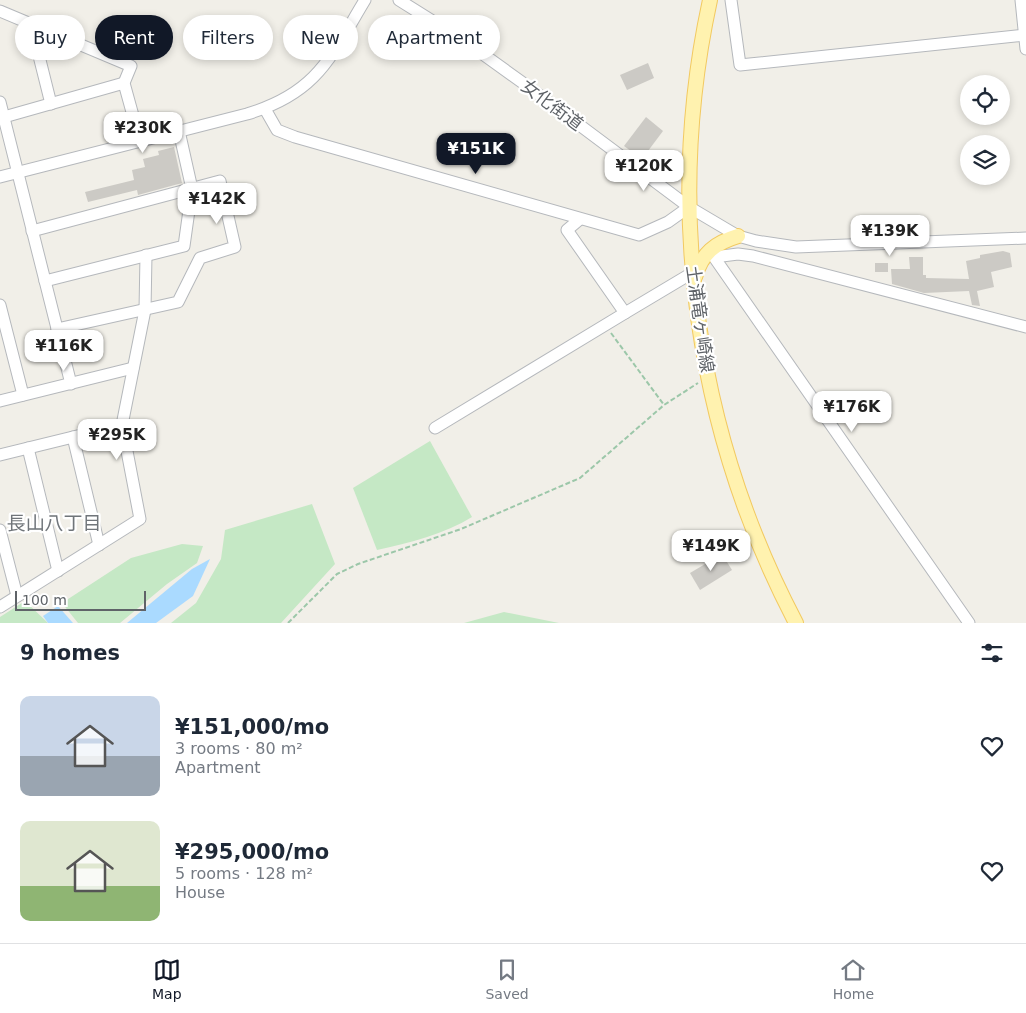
<!DOCTYPE html>
<html lang="en">
<head>
<meta charset="utf-8">
<style>
	body { margin:0; font-family:"DejaVu Sans","Noto Sans JP",sans-serif; background:#f6f6f7; color:#1f2937; height:100vh; display:flex; flex-direction:column; font-size:19px; white-space:nowrap }
	* { box-sizing:border-box; margin:0 }
	p { font-size:16px; color:#747a83 }
	.icon { flex:none; width:28px; height:28px; fill:none; stroke:currentColor; stroke-width:2; stroke-linecap:round; stroke-linejoin:round }
	.map { position:relative; height:623px; overflow:hidden }
	.panel { display:flex; flex-direction:column; background:#fff; flex:1 }
	.panel>* { flex:none }
	.guide { position:absolute; left:15px; top:15px; width:500px; height:45px; display:flex; gap:10px }
	.fabs { position:absolute; left:960px; top:75px; display:grid; gap:10px }
	.fabs a { display:grid; place-items:center; width:50px; height:50px; border-radius:50%; background:#fff; box-shadow:0 2px 8px #0003; font-size:25px }
	.scale { position:absolute; left:15px; bottom:12px; width:131px; box-sizing:border-box; padding-left:5px; border:2px solid #5f6368; border-top:0; font-size:14px; line-height:18px; white-space:nowrap; color:#5f6368; -webkit-text-stroke:4px #fff; paint-order:stroke }
	.price { position:absolute; translate:-50% -42px; padding:0 11px; border-radius:10px; background:#fff; color:#222; font-size:16px; line-height:32px; filter:drop-shadow(0 1px 2px #0008) }
	.price::after { content:''; position:absolute; left:50%; top:30px; width:15px; height:11px; margin-left:-8px; background:inherit; clip-path:polygon(0 0,100% 0,50% 100%) }
	.price.selected { background:#111827; color:#fff }
	ul { padding:0; list-style:none }
	li { display:flex; align-items:center; gap:15px; height:125px; padding:0 20px }
	li span { display:grid; place-items:center; flex:none; width:140px; height:100px; border-radius:10px; color:#555 }
	li>.icon { margin-inline-start:auto }
	span .icon { width:60px; height:60px; fill:#fffc; stroke-width:1 }
	li b { font-size:21px }
	h2 { display:flex; justify-content:space-between; align-items:center; height:60px; padding:0 20px; font-size:21px }
	.tag { padding:0 18px; border-radius:22px; background:#fff; box-shadow:0 2px 8px #0003; font-size:18px; line-height:45px }
	.tag.selected { background:#111827; color:#fff }
	.tabs { display:flex; justify-content:space-around; align-items:center; height:70px; border-top:1px solid #e0e1e3; background:#fff; font-size:14px; color:#747a83 }
	.tabs a { display:grid; justify-items:center; gap:2px }
	.tabs .selected { color:#111827 }
	.map>svg:first-child { display:block }
</style>
</head>
<body>
<div class="map">
<svg width="1026" height="623" viewBox="0 0 1026 623">
	<rect width="100%" height="100%" fill="#f1efe8"/>
	<g fill="#c5e8c5">
		<path d="M430,441L472,517C445,534 409,543 377,550L353,488Z"/>
		<polygon points="312,504 335,564 281,623 171,623 196,603 221,559 225,530"/>
		<polygon points="182,544 203,546 197,563 167,584 120,623 78,623 62,603 131,558"/>
		<polygon points="25,601 48,623 0,623 0,617"/>
		<polygon points="504,612 559,623 464,623"/>
	</g>
	<g fill="#aadaff">
		<polygon points="210,559 193,596 156,623 127,623 192,569"/>
		<polygon points="58,606 73,623 48,623 43,616"/>
	</g>
	<g fill="#cccac5">
		<polygon points="648,63 654,78 627,90 620,75"/>
		<polygon points="646,117 663,131 642,159 624,146"/>
		<polygon points="174,147 182,183 138,195 137,190 88,202 85,192 134,180 132,170 145,167 143,159 159,155 158,151"/>
		<polygon points="1003,251 1010,253 1012,267 991,272 994,287 977,291 980,306 972,305 969,291 924,293 892,284 891,269 910,269 909,257 923,257 923,275 926,275 926,278 969,279 966,261 980,258 980,255"/>
		<rect x="875" y="263" width="13" height="9"/>
		<polygon points="722,554 732,570 700,590 690,573"/>
	</g>
	<g fill="none" stroke-linecap="round" stroke-linejoin="round">
		<defs>
			<g id="minor">
				<polyline points="399,0 466,42 530,88 689,207 738,236 756,241 796,247 1026,238"/>
				<polyline points="731,0 740,65 1025,35"/>
				<polyline points="1021,0 1026,49"/>
				<polyline points="0,11 131,66 124,83 140,141"/>
				<polyline points="31,24 51,104"/>
				<polyline points="0,102 71,384"/>
				<polyline points="265,109 277,130 295,137 639,235 668,222 689,207"/>
				<polyline points="4,117 124,83"/>
				<path d="M0,177L247,114C317,93 330,58 365,0"/>
				<polyline points="580,219 567,230 625,313 692,273"/>
				<polyline points="32,231 220,181 235,247 200,258 178,302 57,329"/>
				<polyline points="45,281 184,246 192,189 179,131"/>
				<polyline points="0,305 23,395"/>
				<polyline points="0,401 133,368"/>
				<polyline points="435,428 625,313"/>
				<polyline points="73,437 99,545"/>
				<polyline points="28,448 58,571"/>
				<polyline points="0,455 122,425"/>
				<polyline points="0,530 17,596"/>
				<polyline points="0,607 140,519 122,425 145,310 146,255"/>
				<polyline points="969,623 714,257 738,254 753,256 1026,327"/>
			</g>
			<g id="major">
				<path d="M710,0C664,211 696,433 796,623"/>
				<path d="M695,277C702,253 715,243 738,236"/>
			</g>
		</defs>
		<use href="#minor" stroke="#b5b8bc" stroke-width="13"/>
		<use href="#major" stroke="#f2c960" stroke-width="16"/>
		<g stroke="#9cc7a9" stroke-width="2" stroke-dasharray="5 2.5" stroke-linecap="butt">
			<polyline points="611,333 664,405"/>
			<polyline points="288,623 337,574 358,564 461,529 580,478 664,405 698,383"/>
		</g>
		<use href="#minor" stroke="#fff" stroke-width="11"/>
		<use href="#major" stroke="#fff2af" stroke-width="14"/>
	</g>
	<g text-anchor="middle" stroke-width="4.5" stroke-linejoin="round" paint-order="stroke">
		<g font-size="18" fill="#5f6368" stroke="#fff">
			<text transform="translate(552 105) rotate(37)" y="6">女化街道</text>
			<text transform="translate(700 319) rotate(82)" y="6">土浦竜ヶ崎線</text>
		</g>
		<g font-size="19" fill="#70757a" stroke="#fff">
			<text x="54" y="530">長山八丁目</text>
		</g>
	</g>
</svg>
<div class="fabs">
<a><svg class="icon" aria-label="locate" viewBox="0 0 24 24"><circle cx="12" cy="12" r="6"/><path d="M12 2v4M12 18v4M2 12h4M18 12h4"/></svg></a>
<a><svg class="icon" aria-label="layers" viewBox="0 0 24 24"><path d="M12 4l9 5-9 5-9-5zM3 14l9 5 9-5"/></svg></a>
</div>
<div class="scale">100 m</div>
<b class="price" style="left:143px;top:154px">¥230K</b>
<b class="price selected" style="left:476px;top:175px">¥151K</b>
<b class="price" style="left:644px;top:192px">¥120K</b>
<b class="price" style="left:217px;top:225px">¥142K</b>
<b class="price" style="left:890px;top:257px">¥139K</b>
<b class="price" style="left:64px;top:372px">¥116K</b>
<b class="price" style="left:852px;top:433px">¥176K</b>
<b class="price" style="left:117px;top:461px">¥295K</b>
<b class="price" style="left:711px;top:572px">¥149K</b>
<div class="guide">
<a class="tag">Buy</a>
<a class="tag selected">Rent</a>
<a class="tag">Filters</a>
<a class="tag">New</a>
<a class="tag">Apartment</a>
</div>
</div>
<section class="panel">
<h2>9 homes<svg class="icon" aria-label="filters" viewBox="0 0 24 24"><path d="M4 7h16M4 17h16"/><circle cx="9" cy="7" r="2"/><circle cx="15" cy="17" r="2"/></svg></h2>
<ul>
<li><span style="background:linear-gradient(#c9d6e8 60%,#9aa5b1 0)"><svg class="icon" aria-label="home" viewBox="0 0 24 24"><path d="M3 11l9-7 9 7M6 9v11h12V9"/></svg></span><div><b>¥151,000/mo</b><p>3 rooms · 80 m²</p><p>Apartment</p></div><svg class="icon" aria-label="heart" viewBox="0 0 24 24"><path d="M12 20l-8-8c-3-5 5-10 8-4 3-6 11-1 8 4z"/></svg></li>
<li><span style="background:linear-gradient(#dfe7d0 65%,#8fb573 0)"><svg class="icon" aria-label="home" viewBox="0 0 24 24"><path d="M3 11l9-7 9 7M6 9v11h12V9"/></svg></span><div><b>¥295,000/mo</b><p>5 rooms · 128 m²</p><p>House</p></div><svg class="icon" aria-label="heart" viewBox="0 0 24 24"><path d="M12 20l-8-8c-3-5 5-10 8-4 3-6 11-1 8 4z"/></svg></li>
</ul>
</section>
<nav class="tabs">
<a class="selected"><svg class="icon" aria-label="map" viewBox="0 0 24 24"><path d="M3 6l6-2 6 2 6-2v14l-6 2-6-2-6 2zM9 4v14M15 6v14"/></svg>Map</a>
<a><svg class="icon" aria-label="saved" viewBox="0 0 24 24"><path d="M7 4h10v16l-5-4-5 4z"/></svg>Saved</a>
<a><svg class="icon" aria-label="home" viewBox="0 0 24 24"><path d="M3 11l9-7 9 7M6 9v11h12V9"/></svg>Home</a>
</nav>
</body>
</html>
